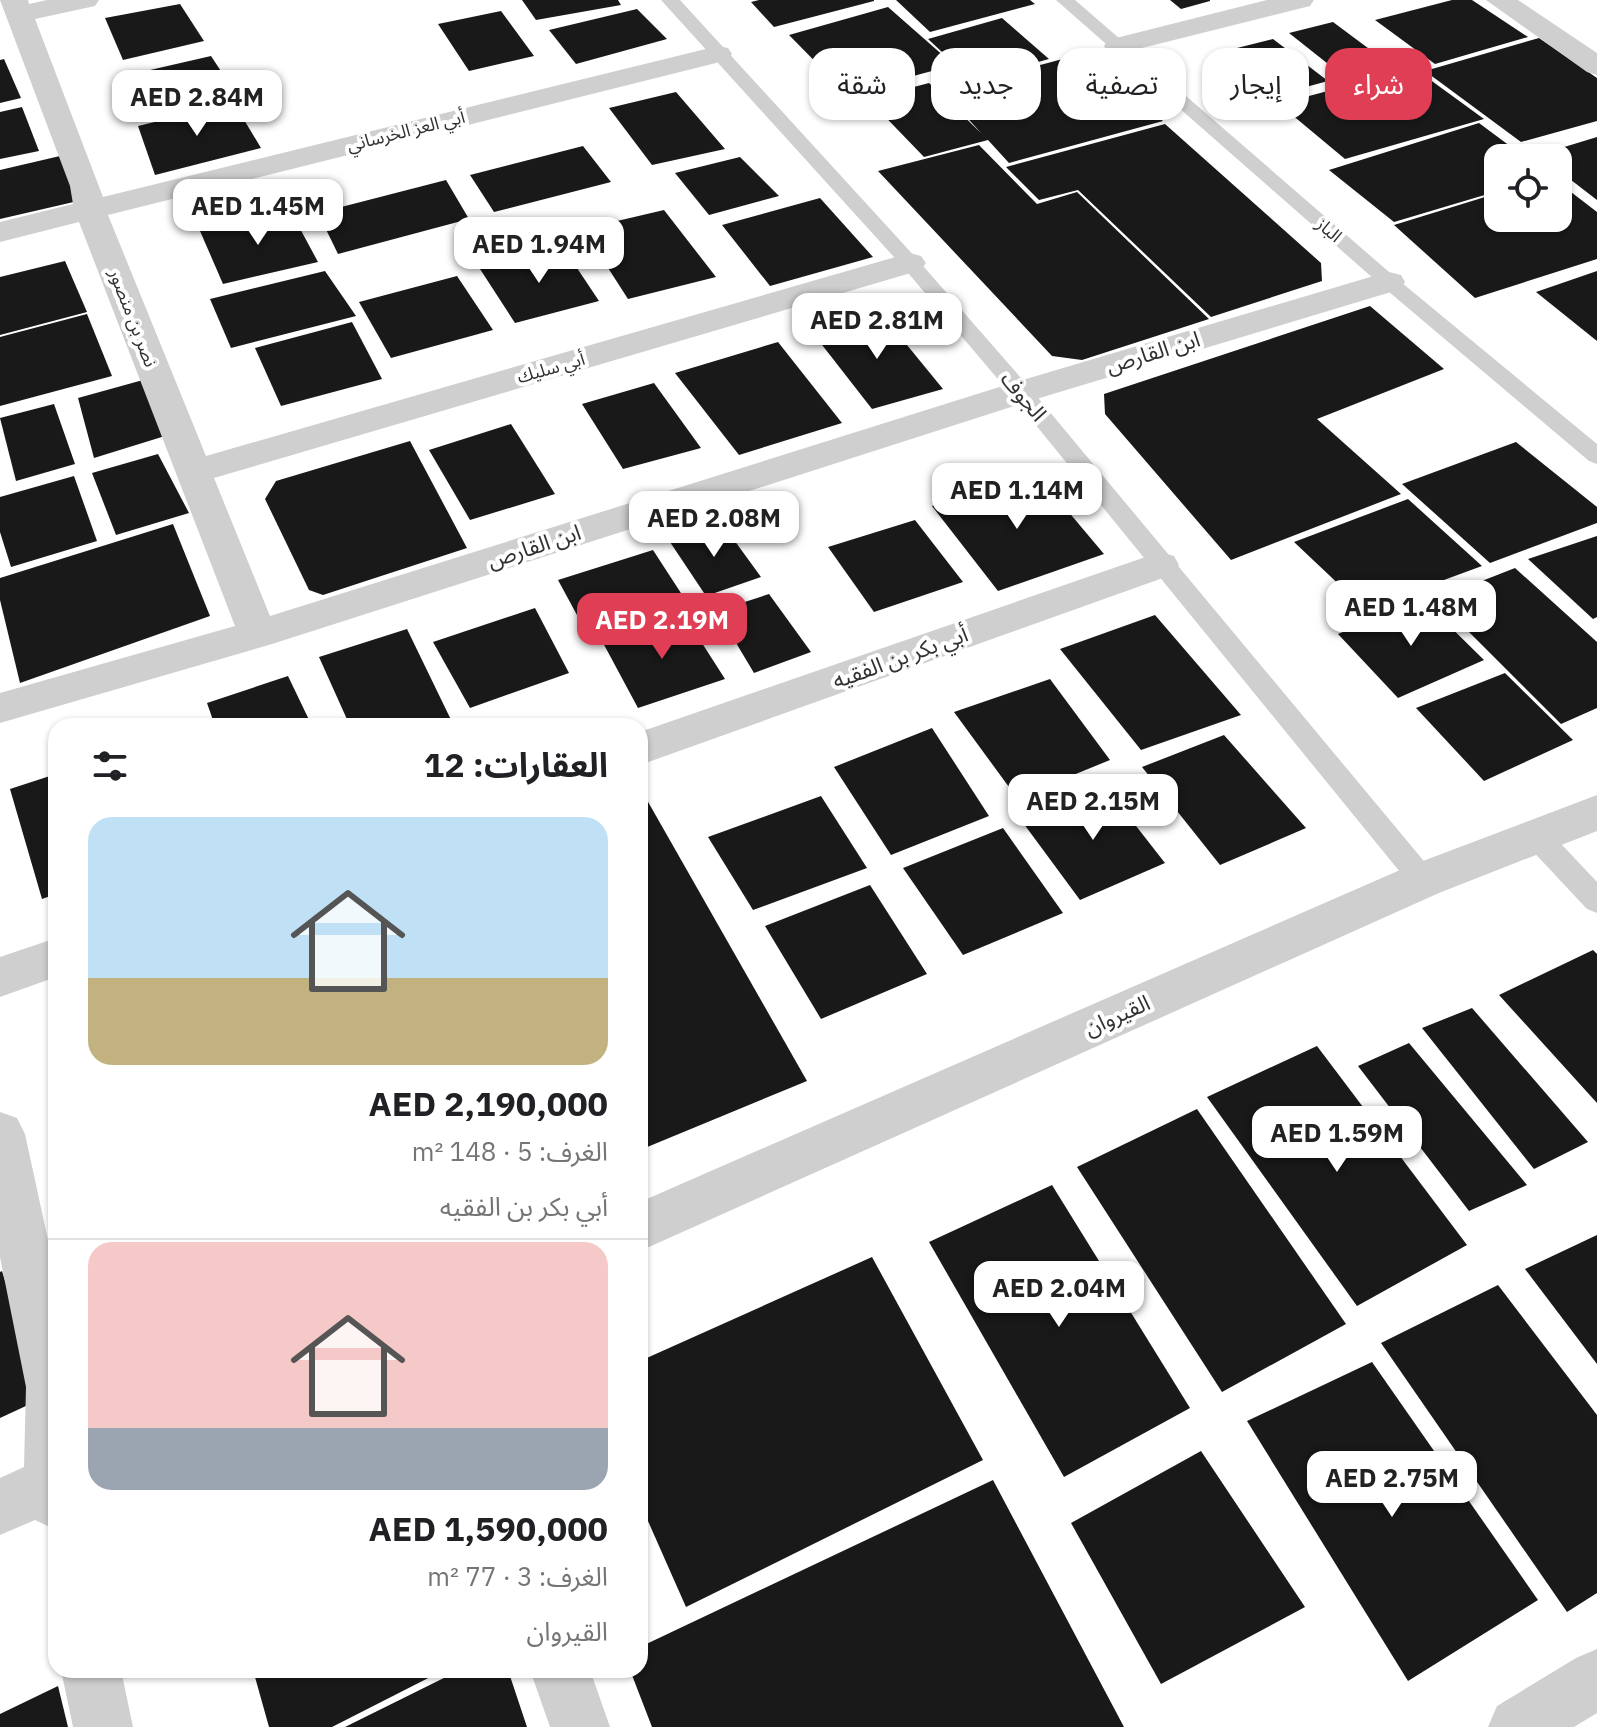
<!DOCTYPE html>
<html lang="ar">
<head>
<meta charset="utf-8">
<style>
	body { margin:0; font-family:"IBM Plex Sans","Noto Sans Arabic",sans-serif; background:#f6f6f6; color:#202124; direction:rtl; height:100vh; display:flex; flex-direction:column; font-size:30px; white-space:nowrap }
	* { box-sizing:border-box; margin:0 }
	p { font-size:26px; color:#757577 }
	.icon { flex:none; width:44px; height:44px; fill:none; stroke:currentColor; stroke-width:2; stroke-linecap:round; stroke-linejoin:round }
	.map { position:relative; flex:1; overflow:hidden; direction:ltr }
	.side { position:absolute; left:48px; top:718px; width:600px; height:960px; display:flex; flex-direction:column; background:#fff; border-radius:24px; box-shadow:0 2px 6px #0004; direction:rtl }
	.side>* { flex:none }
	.guide { position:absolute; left:672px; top:48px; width:760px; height:72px; direction:rtl; display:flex; gap:16px }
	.buttons { position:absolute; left:1484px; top:144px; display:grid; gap:16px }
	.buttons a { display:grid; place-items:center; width:88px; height:88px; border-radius:16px; background:#fff; box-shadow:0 2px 6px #0004; font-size:40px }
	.price { position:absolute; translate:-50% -68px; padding:0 18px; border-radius:16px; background:#fff; color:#222; font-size:26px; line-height:52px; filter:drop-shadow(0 2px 4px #0008) }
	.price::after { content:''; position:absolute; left:50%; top:48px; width:24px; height:18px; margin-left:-12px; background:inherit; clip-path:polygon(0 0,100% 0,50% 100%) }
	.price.active { background:#df3e55; color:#fff }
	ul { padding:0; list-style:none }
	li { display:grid; align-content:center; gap:16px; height:424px; padding:0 40px }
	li+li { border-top:2px solid #e0e0e0 }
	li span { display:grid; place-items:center; height:248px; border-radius:24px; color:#555 }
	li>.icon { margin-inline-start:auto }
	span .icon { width:144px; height:144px; fill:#fffc; stroke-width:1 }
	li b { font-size:34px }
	h2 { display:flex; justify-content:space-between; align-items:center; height:96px; padding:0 40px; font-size:34px }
	.chip { padding:0 28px; border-radius:24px; background:#fff; box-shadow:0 2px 6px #0004; font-size:28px; line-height:72px }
	.chip.active { background:#df3e55; color:#fff }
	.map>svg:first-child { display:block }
</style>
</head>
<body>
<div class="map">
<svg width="1597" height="1727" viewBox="0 0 1597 1727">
	<rect width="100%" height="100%" fill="#fff"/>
	<g fill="#191919">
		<polygon points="522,0 618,0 621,5 536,20"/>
		<polygon points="759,0 874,0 874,1 774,27 751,2"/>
		<polygon points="896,0 1030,0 1035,4 930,32"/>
		<polygon points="1170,0 1210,0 1210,1 1181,9"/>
		<polygon points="1452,0 1472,0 1528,37 1435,64 1375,20"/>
		<polygon points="180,4 204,41 123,60 105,18"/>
		<polygon points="888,7 954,65 847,94 789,35"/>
		<polygon points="637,9 667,39 576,64 549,30"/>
		<polygon points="501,11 534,56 469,71 438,24"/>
		<polygon points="1002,18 1049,59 972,80 928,39"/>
		<polygon points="1333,22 1388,63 1342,75 1289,33"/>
		<polygon points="1539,38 1597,78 1597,121 1521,142 1425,71"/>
		<polygon points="1273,39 1328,81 1280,94 1229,50"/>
		<polygon points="1085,53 1163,121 1009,163 988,140 924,157 868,99 929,83 981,133 943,91"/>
		<polygon points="211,56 234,91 141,114 124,76"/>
		<polygon points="4,59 21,98 0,103 0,60"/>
		<polygon points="1414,68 1484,119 1345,159 1279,104"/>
		<polygon points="676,92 725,149 652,165 609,108"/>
		<polygon points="234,103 261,148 155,175 138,126"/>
		<polygon points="22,107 39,151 0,159 0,112"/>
		<polygon points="1479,123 1526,158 1498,158 1498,191 1394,222 1329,170"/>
		<polygon points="1165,124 1321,263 1322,281 1211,317 1078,190 1039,200 1006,167"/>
		<polygon points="1597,137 1597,200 1558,170 1558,158 1538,155"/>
		<polygon points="979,145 1037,204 1077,192 1209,319 1082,360 1052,356 878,171"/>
		<polygon points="583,146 611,182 494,212 470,175"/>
		<polygon points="60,156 78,201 0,219 0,170"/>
		<polygon points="740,157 779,196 709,215 675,173"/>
		<polygon points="446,180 469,219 338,254 318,213"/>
		<polygon points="1558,182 1597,212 1597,259 1475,298 1394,225 1498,193 1498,218 1558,218"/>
		<polygon points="820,198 873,257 770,286 722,225"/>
		<polygon points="290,210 318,262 223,284 200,231"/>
		<polygon points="664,210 716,277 628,299 583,229"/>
		<polygon points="563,247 599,301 515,323 480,269"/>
		<polygon points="65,261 87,312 0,335 0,277"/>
		<polygon points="325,271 356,316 231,348 210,299"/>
		<polygon points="1597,271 1597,341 1536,292"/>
		<polygon points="457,276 493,330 391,358 359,302"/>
		<polygon points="1370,306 1444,369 1317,419 1401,494 1231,560 1105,414 1104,394"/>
		<polygon points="880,312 943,389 872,409 812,332"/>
		<polygon points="87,314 112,376 0,406 0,337"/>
		<polygon points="352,322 382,379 281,406 255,348"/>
		<polygon points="778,342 842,423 739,455 675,373"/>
		<polygon points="143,380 165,436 94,458 78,398"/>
		<polygon points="654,383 701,448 623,469 582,404"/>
		<polygon points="54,404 75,464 16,481 0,418"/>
		<polygon points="511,424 555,494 470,520 429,450"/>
		<polygon points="410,441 467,548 323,595 309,590 265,499 276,481"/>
		<polygon points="1516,442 1597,507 1597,523 1490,563 1402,484"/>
		<polygon points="158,454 189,513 116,535 92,473"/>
		<polygon points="1035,472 1104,554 998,591 932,506"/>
		<polygon points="74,476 97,541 11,567 0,532 0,497"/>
		<polygon points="1408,499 1482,566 1365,609 1294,542"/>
		<polygon points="915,520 963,582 874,612 828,547"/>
		<polygon points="721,522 761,577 706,596 668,539"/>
		<polygon points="173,524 210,616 20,683 0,600 0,578"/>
		<polygon points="1597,536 1597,617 1593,619 1528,559"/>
		<polygon points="653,550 690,607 590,639 558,580"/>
		<polygon points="1515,568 1597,642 1597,708 1561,724 1436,599"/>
		<polygon points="769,594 811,652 754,673 717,611"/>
		<polygon points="1422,599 1484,660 1398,698 1338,634"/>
		<polygon points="535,608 569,673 470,708 433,642"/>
		<polygon points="684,615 725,679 638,708 602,641"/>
		<polygon points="1155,615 1241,715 1141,750 1060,649"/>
		<polygon points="407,629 454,726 350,726 319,657"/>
		<polygon points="1505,673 1573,740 1484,781 1416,708"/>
		<polygon points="288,676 312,726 215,726 207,703"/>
		<polygon points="1050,679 1110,760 1017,798 954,712"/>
		<polygon points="932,728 989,816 891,855 834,767"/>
		<polygon points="1224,735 1306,828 1220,865 1142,767"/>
		<polygon points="56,774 56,894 42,899 10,789"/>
		<polygon points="1104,785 1165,863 1080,900 1021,820"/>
		<polygon points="643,793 807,1081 640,1150 640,794"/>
		<polygon points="821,796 867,868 753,910 708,837"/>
		<polygon points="1003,828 1063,913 963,955 903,868"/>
		<polygon points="870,885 927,974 821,1019 765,926"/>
		<polygon points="1593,950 1597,954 1597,1103 1499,995"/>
		<polygon points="1472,1008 1588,1142 1534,1169 1422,1028"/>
		<polygon points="1409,1043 1527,1185 1469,1211 1358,1066"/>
		<polygon points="1317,1046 1467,1245 1357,1306 1207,1097"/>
		<polygon points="1197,1109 1346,1324 1222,1392 1077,1167"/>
		<polygon points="1052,1185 1190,1408 1064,1477 929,1242"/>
		<polygon points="1597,1235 1597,1364 1525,1269"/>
		<polygon points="872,1257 983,1460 686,1607 640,1503 640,1361"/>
		<polygon points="2,1271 41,1399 0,1418 0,1272"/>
		<polygon points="1498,1285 1597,1415 1597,1593 1567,1612 1381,1343"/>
		<polygon points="1372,1362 1538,1600 1408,1681 1247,1421"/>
		<polygon points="1201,1451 1305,1607 1161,1684 1071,1523"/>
		<polygon points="993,1480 1124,1727 652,1727 630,1670 640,1670 640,1647"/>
		<polygon points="253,1670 444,1670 332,1727 269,1727"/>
		<polygon points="460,1670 508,1670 527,1727 345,1727"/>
		<polygon points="58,1686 68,1727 0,1727 0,1714"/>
	</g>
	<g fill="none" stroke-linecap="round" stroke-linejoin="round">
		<g fill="#cfcfcf" fill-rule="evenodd">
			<polygon points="661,0 680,0 917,259 1029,387 1433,872 1437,880 1433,888 1423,891 1413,888 1013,397 903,267"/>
			<polygon points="1056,0 1075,0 1396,278 1597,444 1597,464 1589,461 1382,286"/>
			<polygon points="1538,827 1548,830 1597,882 1597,913 1587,909 1528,846 1524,838 1528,830"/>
		</g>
		<g fill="#cfcfcf" fill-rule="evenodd">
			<polygon points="0,0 28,0 29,4 47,0 99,0 95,6 35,19 103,197 718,46 728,48 732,54 728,60 108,215 206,456 899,256 910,253 921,256 926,263 921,270 214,478 270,616 1009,384 1377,275 1389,272 1401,275 1405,282 1401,289 1033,400 272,644 0,723 0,693 235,626 79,222 0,242 0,222 73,204 70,186"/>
			<polygon points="1267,0 1314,0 1310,6 1118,54 1108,52 1104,46 1108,40"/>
			<polygon points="1486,0 1518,0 1597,53 1597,75 1587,72"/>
			<polygon points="1160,552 1174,556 1179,565 1174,574 640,765 640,732"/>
			<polygon points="1597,795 1597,831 1439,893 640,1251 640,1202 1407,867"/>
			<polygon points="56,938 56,977 0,997 0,957"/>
			<polygon points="0,1112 17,1118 25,1134 56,1277 56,1530 35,1520 0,1535 0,1478 24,1467 26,1387 0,1257"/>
			<polygon points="1597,1649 1597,1713 1574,1727 1488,1727 1497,1706 1576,1658"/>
			<polygon points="61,1670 121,1670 133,1727 73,1727"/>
			<polygon points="530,1670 590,1670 610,1727 550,1727"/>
		</g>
	</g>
	<g text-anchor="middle" stroke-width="8" stroke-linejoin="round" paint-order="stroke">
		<g font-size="18" fill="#323232" stroke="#fff">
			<text transform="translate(406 131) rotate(-14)" y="6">أبي العز الخرساني</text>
			<text transform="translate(1329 230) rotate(41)" y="6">الباز</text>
			<text transform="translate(133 318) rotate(69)" y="6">نصر بن منصور</text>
			<text transform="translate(551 368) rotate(-16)" y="6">أبي سليك</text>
		</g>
		<g font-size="22" fill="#323232" stroke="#fff">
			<text transform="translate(1153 352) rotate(-17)" y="8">ابن القارص</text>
			<text transform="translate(1024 396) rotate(50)" y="8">الجوف</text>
			<text transform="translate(534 546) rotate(-18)" y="8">ابن القارص</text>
			<text transform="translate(900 657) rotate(-20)" y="8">أبي بكر بن الفقيه</text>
			<text transform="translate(1117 1015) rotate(-24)" y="8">القيروان</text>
		</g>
	</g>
</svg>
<div class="buttons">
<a><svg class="icon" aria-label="locate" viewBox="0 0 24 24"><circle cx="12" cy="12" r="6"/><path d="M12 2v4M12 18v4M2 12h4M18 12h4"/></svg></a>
</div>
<b class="price" style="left:197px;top:138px">AED 2.84M</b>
<b class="price" style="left:258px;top:247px">AED 1.45M</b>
<b class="price" style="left:539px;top:285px">AED 1.94M</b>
<b class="price" style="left:877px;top:361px">AED 2.81M</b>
<b class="price" style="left:1017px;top:531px">AED 1.14M</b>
<b class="price" style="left:714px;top:559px">AED 2.08M</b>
<b class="price" style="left:1411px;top:648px">AED 1.48M</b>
<b class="price active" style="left:662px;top:661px">AED 2.19M</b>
<b class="price" style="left:1093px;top:842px">AED 2.15M</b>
<b class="price" style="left:1337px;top:1174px">AED 1.59M</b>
<b class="price" style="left:1059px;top:1329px">AED 2.04M</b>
<b class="price" style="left:1392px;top:1519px">AED 2.75M</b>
<div class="guide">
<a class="chip active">شراء</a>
<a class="chip">إيجار</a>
<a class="chip">تصفية</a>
<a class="chip">جديد</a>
<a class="chip">شقة</a>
</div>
<section class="side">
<h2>العقارات: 12<svg class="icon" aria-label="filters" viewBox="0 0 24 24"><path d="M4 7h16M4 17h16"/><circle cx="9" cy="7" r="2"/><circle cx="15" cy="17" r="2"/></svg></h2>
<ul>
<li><span style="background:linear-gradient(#bfe0f5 65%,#c2b280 0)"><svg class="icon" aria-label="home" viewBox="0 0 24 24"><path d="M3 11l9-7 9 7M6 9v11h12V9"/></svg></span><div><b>AED 2,190,000</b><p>الغرف: 5 · 148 m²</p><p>أبي بكر بن الفقيه</p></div></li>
<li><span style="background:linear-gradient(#f6c9c9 75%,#9aa5b1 0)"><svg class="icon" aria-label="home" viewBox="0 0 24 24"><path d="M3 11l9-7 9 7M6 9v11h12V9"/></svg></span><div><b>AED 1,590,000</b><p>الغرف: 3 · 77 m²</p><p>القيروان</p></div></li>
</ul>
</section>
</div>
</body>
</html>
